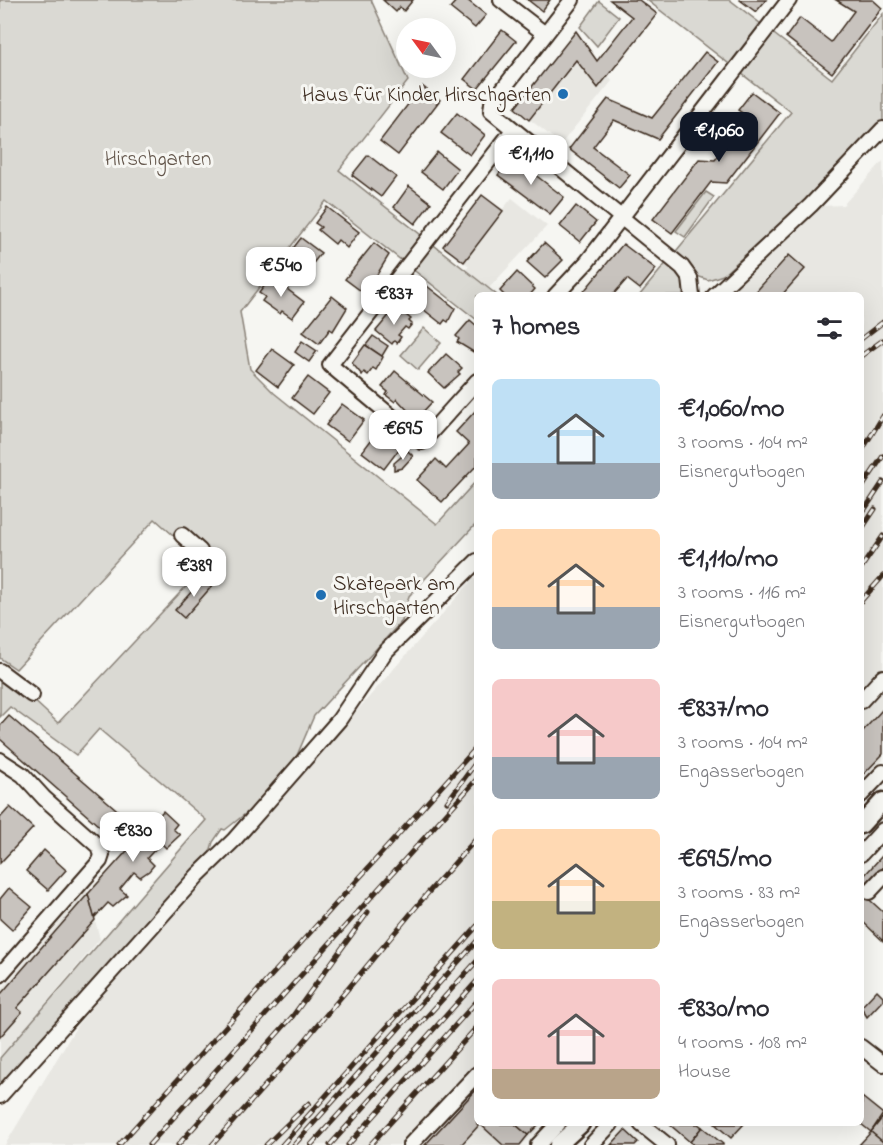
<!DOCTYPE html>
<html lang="en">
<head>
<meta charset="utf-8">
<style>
	body { margin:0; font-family:"Indie Flower",sans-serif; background:#f7f7f7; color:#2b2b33; height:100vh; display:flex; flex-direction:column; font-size:22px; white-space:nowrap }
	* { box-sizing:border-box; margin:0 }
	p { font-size:20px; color:#7c7c81 }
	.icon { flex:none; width:33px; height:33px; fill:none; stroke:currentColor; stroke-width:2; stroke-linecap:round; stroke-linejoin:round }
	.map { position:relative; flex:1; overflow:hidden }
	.panel { position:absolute; left:474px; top:292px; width:390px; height:834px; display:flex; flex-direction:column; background:#fff; border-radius:9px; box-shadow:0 6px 24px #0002 }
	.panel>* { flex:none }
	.needle { width:39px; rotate:303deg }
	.controls { position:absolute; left:396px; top:18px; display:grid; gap:12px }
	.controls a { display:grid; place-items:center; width:60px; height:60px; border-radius:50%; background:#fff; box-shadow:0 6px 24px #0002; font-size:30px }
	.price { position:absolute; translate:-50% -51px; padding:0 14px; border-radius:12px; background:#fff; color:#222; font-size:20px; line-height:39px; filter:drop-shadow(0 2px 3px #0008) }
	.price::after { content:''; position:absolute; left:50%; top:36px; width:18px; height:14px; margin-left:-9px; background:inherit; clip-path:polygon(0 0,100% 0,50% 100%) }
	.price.current { background:#111827; color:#fff }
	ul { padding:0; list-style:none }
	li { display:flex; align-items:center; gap:18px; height:150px; padding:0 18px }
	li span { display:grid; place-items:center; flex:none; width:168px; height:120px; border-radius:9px; color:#555 }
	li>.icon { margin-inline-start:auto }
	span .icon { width:72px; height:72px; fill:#fffc; stroke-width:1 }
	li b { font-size:26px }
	h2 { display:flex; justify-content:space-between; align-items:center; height:72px; padding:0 18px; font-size:26px }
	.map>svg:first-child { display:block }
</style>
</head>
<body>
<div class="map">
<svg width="883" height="1145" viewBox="0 0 883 1145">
	<rect width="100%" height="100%" fill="#f6f6f2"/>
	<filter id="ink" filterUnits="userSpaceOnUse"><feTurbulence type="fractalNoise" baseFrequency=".0167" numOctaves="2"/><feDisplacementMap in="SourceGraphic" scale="12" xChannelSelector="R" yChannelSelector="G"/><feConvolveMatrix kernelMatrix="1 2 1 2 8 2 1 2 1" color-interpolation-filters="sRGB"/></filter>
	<g filter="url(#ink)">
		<g fill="#e8e7e2">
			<polygon points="576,31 612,81 561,144 515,108"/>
			<polygon points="883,161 883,760 861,784 861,296 724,296 795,233 820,206 843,205"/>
			<polygon points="482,195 502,210 512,198 547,226 489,288 466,270 469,266 443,246"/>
			<polygon points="473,579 477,579 477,1124 542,1124 522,1145 5,1145 78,1024 179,906 251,831"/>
			<polygon points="87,890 100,939 0,1058 0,991"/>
		</g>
		<g fill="#dad9d3" stroke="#8a8278" stroke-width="1.5">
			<polygon points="0,0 371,0 408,81 339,170 497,295 477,296 477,320 326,201 240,312 250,369 274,393 437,524 477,480 477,523 409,596 402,621 314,716 295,760 250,810 225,830 222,829 213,842 209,856 0,1092 0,1058 206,820 99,729 76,755 10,707 0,717 0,674 14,682 58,723 193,579 201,568 199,563 201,560 155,519 16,669 0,658"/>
			<polygon points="647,0 730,0 832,79 883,14 883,122 812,195 723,275 708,280 689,273 688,295 639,296 791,112"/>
			<polygon points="599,1 619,17 597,46 580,27"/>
			<polygon points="706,192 714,197 685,237 676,231"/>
			<polygon points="424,328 441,343 418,370 401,355"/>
		</g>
		<g fill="#c8c3be" stroke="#3b2a1e" stroke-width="1.5">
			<polygon points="383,0 413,0 404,11 400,7 396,12"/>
			<polygon points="457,0 467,0 486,15 475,28 450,8"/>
			<polygon points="528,0 550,0 542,11"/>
			<polygon points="610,0 639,0 657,14 598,88 576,60 529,120 515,108 576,31 597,61 632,17"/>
			<polygon points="740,0 766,0 756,12"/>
			<polygon points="836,0 873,0 882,8 832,73 786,37 800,18 831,42 854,11"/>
			<polygon points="502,30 516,41 477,89 464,79"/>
			<polygon points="705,52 718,62 658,139 614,120 593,147 630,175 619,188 569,149 608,99 652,118"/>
			<polygon points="422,86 440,100 398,155 380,141"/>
			<polygon points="752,92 780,113 726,183 711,182 672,233 653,219 699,159 715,160 748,117 738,110"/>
			<polygon points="457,113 485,135 470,155 441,133"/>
			<polygon points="437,152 458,169 443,189 421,172"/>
			<polygon points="368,155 396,177 381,197 352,175"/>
			<polygon points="512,157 564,197 550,214 498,175"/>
			<polygon points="409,186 431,203 415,224 394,207"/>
			<polygon points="482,195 503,211 464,262 443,246"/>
			<polygon points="576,206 596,222 580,242 560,226"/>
			<polygon points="327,207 359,232 347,248 338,240 335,244 318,230 321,227 315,223"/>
			<polygon points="301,238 321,253 304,275 284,260"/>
			<polygon points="374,243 389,255 375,278 373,276 361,291 345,279"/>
			<polygon points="544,243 563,260 545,278 527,262"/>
			<polygon points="623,244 656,269 640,289 627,279 612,296 580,296"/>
			<polygon points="789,255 805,269 781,296 752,296"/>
			<polygon points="517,272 535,289 529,296 505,296 500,291"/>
			<polygon points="271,277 304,302 292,318 282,311 280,314 262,301 265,297 259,293"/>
			<polygon points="418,279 455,308 448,322 445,320 442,324 405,295"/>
			<polygon points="332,296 347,308 333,331 330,329 319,344 303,332"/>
			<polygon points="396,307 411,319 409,321 412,324 408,329 405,327 398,335 401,337 397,343 394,341 392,344 376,331"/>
			<polygon points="470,320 477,326 475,353 457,342 459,339 456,336"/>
			<polygon points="373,336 388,346 382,356 366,345"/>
			<polygon points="302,341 317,351 309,362 295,352"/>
			<polygon points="365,345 383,357 376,370 373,368 368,375 364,372 362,375 352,363"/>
			<polygon points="272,349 294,365 278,387 256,370"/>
			<polygon points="446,354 462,368 458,372 460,374 444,388 428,373"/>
			<polygon points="395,371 432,402 419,416 413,412 411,414 397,399 395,402 386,395 388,392 382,387"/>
			<polygon points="308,377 329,393 313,414 292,398"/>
			<polygon points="342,404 364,420 348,441 326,425"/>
			<polygon points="477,409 477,465 442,502 417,480 436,459 446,469 469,444 456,432"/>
			<polygon points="378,431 400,448 384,469 362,452"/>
			<polygon points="408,451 413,456 402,468 394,470 394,463"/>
			<polygon points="204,578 212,586 184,618 175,610"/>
			<polygon points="883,709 883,754 861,777 861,733"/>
			<polygon points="9,716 123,815 107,833 0,739 0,726"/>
			<polygon points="10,807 33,828 0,863 0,818"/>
			<polygon points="163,811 177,824 173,829 180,835 166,848 161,843 147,858 154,865 149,871 140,877 134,872 120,889 127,895 113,907 108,903 94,918 88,894"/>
			<polygon points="44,850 66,870 48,890 26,871"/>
			<polygon points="883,855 883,867 865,886 861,879"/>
			<polygon points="9,888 32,907 12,930 0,919 0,899"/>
			<polygon points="861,892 883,912 883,941 861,920"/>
			<polygon points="88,894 95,920 17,1008 22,1012 0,1037 0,995"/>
			<polygon points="877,990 883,996 883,1000 867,1017 861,1007"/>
			<polygon points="477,1089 477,1124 515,1124 528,1135 520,1145 503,1145 480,1124 461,1145 425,1145"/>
			<polygon points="862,1097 883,1114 871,1132 861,1124"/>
			<polygon points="883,1117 883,1142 871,1132"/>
			<polygon points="515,1124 539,1124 528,1135"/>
			<polygon points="669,1124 698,1124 702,1127 690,1142"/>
			<polygon points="715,1124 744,1124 731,1138"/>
			<polygon points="702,1127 723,1144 723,1145 694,1145 690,1142"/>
			<polygon points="625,1130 638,1142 635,1145 611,1145"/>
			<polygon points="871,1132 883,1142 883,1145 859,1145"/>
		</g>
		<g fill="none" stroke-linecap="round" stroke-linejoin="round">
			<defs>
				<g id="minor">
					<polyline points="501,0 545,34"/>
					<polyline points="572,0 492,103 491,111 682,267 690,278 692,296"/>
					<polyline points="555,296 587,262 789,0"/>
					<polyline points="714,296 811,205 883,129"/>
					<polyline points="477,381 422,442 330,365 513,130"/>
					<polyline points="182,535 200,551 190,562"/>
					<polyline points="0,671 32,695"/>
					<polyline points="861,701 883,677"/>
					<polyline points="0,760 23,775 44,798 99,847 102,855 100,861 0,975"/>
					<polyline points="861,795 883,772"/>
					<polyline points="861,854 883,830"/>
					<polyline points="869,892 883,877"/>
					<polyline points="861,1047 883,1064"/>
					<polyline points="0,1096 198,875 234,840 339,720 385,652 477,561"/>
					<polyline points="641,1124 667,1145"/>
					<polyline points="410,1145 477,1074"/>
					<polyline points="538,1145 558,1124"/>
					<polyline points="591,1145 611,1124"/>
				</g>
				<g id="major">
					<polyline points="861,825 883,801"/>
					<polyline points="558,1145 581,1124"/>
				</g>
			</defs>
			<use href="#minor" stroke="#3b2a1e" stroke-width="18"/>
			<use href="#major" stroke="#3b2a1e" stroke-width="21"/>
			<use href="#minor" stroke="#f6f6f2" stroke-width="14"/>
			<use href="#major" stroke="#f6f6f2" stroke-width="16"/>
			<defs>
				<g id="rail">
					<polyline points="861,339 883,322"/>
					<polyline points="861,356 883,340"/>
					<polyline points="861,452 883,416"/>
					<polyline points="861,489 883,456"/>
					<polyline points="861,515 883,482"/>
					<polyline points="861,530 875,509"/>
					<polyline points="861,568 883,536"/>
					<polyline points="861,601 883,576"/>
					<polyline points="447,802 477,761"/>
					<polyline points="119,1145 477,747"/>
					<polyline points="149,1145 477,779"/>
					<polyline points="178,1145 292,1017 368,912"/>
					<polyline points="212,1145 296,1051 427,894 477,838"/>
					<polyline points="266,1145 309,1103"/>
					<polyline points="282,1145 477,926"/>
					<polyline points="294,1145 477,941"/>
					<polyline points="311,1145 477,961"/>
					<polyline points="330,1145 477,981"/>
					<polyline points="348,1145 477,1001"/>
					<polyline points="370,1145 477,1027"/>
				</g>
			</defs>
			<use href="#rail" stroke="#3b2a1e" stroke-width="5"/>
			<use href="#rail" stroke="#f6f6f2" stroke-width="3" stroke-dasharray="9" stroke-linecap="butt"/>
		</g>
	</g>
	<g fill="#1f6fb2" stroke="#f6f6f2" stroke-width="2">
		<circle cx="563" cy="94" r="6"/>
		<circle cx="321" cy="595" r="6"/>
	</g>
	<g text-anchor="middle" stroke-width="6" stroke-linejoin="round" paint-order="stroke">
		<g font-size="21" fill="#3b2a1e" stroke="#f6f6f2" text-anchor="end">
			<text x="551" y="101">Haus für Kinder Hirschgarten</text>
			<text x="333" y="590" text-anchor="start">Skatepark am<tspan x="333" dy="24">Hirschgarten</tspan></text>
		</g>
		<g font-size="21" fill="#63564b" stroke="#f6f6f2">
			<text x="158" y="165">Hirschgarten</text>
		</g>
	</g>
</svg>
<div class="controls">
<a><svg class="needle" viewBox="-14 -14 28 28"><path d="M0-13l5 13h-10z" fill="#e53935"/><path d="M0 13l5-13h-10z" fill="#7c7c81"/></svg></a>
</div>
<b class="price current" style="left:719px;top:163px">€1,060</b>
<b class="price" style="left:531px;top:186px">€1,110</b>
<b class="price" style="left:281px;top:298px">€540</b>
<b class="price" style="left:394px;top:326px">€837</b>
<b class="price" style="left:403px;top:461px">€695</b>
<b class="price" style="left:194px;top:598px">€389</b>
<b class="price" style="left:133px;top:863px">€830</b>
<section class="panel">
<h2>7 homes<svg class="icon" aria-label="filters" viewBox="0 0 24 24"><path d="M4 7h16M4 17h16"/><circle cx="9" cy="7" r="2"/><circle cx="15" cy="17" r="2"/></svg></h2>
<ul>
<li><span style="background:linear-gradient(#bfe0f5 70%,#9aa5b1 0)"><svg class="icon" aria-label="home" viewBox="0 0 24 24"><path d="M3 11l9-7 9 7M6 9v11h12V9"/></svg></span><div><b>€1,060/mo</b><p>3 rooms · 104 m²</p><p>Eisnergutbogen</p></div></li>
<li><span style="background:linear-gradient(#ffd9b3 65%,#9aa5b1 0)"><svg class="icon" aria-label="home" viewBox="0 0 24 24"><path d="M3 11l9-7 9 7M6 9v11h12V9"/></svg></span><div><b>€1,110/mo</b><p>3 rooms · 116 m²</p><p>Eisnergutbogen</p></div></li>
<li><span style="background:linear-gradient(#f6c9c9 65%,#9aa5b1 0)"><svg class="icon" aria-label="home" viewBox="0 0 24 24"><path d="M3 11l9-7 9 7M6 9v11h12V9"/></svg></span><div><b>€837/mo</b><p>3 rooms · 104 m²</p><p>Engasserbogen</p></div></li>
<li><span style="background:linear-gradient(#ffd9b3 60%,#c2b280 0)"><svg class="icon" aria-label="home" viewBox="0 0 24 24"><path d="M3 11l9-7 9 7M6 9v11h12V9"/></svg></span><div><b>€695/mo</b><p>3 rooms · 83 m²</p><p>Engasserbogen</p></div></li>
<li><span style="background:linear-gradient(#f6c9c9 75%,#b9a48a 0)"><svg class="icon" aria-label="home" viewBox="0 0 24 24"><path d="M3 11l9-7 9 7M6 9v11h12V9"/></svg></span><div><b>€830/mo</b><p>4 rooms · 108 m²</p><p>House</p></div></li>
</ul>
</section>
</div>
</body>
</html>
